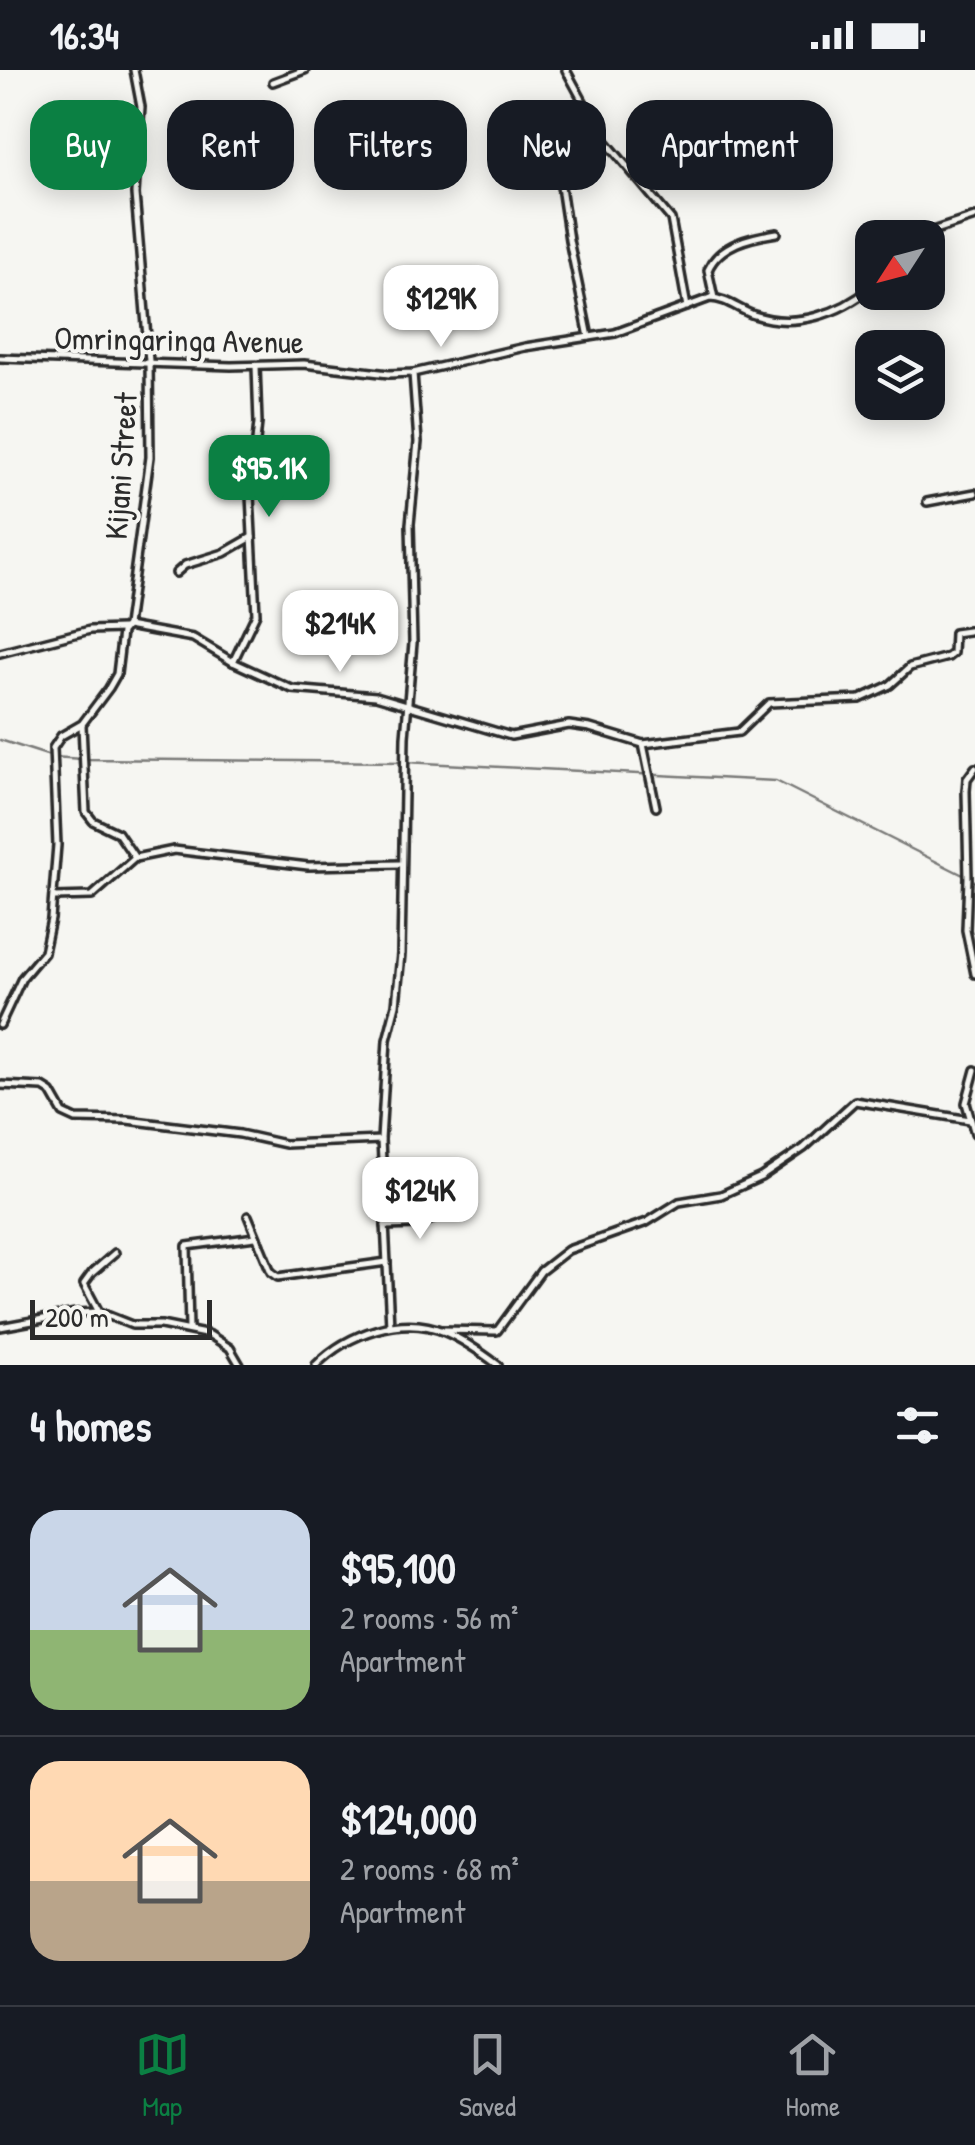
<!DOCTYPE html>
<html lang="en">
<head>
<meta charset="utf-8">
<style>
	body { margin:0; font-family:"Patrick Hand",sans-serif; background:#242831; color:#f1f3f6; height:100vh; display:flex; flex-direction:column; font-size:38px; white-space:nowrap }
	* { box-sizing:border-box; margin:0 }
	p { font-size:32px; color:#9ea1a6 }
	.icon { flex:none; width:55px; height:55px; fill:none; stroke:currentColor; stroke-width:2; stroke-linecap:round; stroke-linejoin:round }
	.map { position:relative; height:1295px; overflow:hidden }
	.panel { display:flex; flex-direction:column; background:#171b24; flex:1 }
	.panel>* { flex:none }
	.top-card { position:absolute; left:30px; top:30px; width:915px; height:90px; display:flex; gap:20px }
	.needle { width:65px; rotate:234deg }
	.controls { position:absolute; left:855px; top:150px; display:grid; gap:20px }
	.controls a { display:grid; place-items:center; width:90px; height:90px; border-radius:20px; background:#171b24; box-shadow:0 5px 25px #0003; font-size:50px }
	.scale { position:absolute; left:30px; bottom:25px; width:182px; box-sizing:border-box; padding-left:10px; border:5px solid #2b2b2b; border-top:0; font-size:28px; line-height:35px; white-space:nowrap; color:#2b2b2b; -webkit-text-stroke:8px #f6f6f2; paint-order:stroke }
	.price { position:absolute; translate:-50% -85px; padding:0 22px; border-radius:20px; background:#fff; color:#222; font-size:32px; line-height:65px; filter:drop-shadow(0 2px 5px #0008) }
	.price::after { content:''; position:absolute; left:50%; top:60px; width:30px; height:22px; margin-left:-15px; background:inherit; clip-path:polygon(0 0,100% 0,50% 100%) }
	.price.active { background:#0b8043; color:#fff }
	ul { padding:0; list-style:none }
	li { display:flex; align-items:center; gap:30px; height:250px; padding:0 30px }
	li+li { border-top:2px solid #363941 }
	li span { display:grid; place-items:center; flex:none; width:280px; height:200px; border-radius:30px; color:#555 }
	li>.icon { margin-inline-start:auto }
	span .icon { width:120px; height:120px; fill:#fffc; stroke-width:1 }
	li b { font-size:42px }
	h2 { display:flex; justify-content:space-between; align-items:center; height:120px; padding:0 30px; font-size:42px }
	.pill { padding:0 35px; border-radius:30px; background:#171b24; box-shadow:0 5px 25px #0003; font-size:35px; line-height:90px }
	.pill.active { background:#0b8043; color:#fff }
	.status { display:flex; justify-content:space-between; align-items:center; height:70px; padding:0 50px; background:#171b24; direction:ltr }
	.status svg { height:28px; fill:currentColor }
	.menu { display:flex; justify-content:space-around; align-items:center; height:140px; border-top:2px solid #363941; background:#171b24; font-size:28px; color:#9ea1a6 }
	.menu a { display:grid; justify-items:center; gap:5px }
	.menu .active { color:#0b8043 }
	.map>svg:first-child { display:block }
</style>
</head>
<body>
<div class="status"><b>16:34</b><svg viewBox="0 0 49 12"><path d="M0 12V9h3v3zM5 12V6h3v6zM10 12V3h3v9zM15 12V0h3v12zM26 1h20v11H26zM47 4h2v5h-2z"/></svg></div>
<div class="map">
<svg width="975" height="1295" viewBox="0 0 975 1295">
	<rect width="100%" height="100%" fill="#f6f6f2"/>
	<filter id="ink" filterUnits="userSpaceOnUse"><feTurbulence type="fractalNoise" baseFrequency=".01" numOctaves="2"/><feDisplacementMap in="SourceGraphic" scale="20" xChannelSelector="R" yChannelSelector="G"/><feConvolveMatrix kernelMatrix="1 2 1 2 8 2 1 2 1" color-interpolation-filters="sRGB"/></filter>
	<g filter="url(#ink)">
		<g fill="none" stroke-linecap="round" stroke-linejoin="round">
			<polyline stroke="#7a7a78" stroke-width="2.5" points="0,670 53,687 82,689 405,692 776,711 975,811"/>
			<defs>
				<g id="minor">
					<polyline points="566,0 603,68 671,149 687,237"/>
					<polyline points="273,12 305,0"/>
					<polyline points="911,168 975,147"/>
					<path d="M714,228L708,200C719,174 751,167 777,163"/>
					<polyline points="589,267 569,170 559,103 575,81 603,68"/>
					<path d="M0,288L231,296L304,294L389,304L413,303L525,277L615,263L710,228C726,228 739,240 754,245C795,259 840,244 872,217"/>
					<polyline points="927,432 975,423"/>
					<polyline points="176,503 185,495 224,483 252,467"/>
					<polyline points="127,556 150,387 149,291 135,124 141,37 134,0"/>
					<polyline points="0,583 90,560 123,559"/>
					<polyline points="233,592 256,544 250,425 258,353 256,296"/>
					<polyline points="82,655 86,742 93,751 118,763 135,788"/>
					<polyline points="643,674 656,737"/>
					<polyline points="975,698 967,709 966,721 968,808 966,860 975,904"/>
					<polyline points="55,827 92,826 135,788 174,780 308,796 400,794"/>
					<polyline points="0,955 22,908 44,882 51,849 57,775 53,678 61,666 82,654 109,618 117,604 122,562 127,556 193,568 233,592 292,619 376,626 511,666 569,655 590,658 643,674 739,662 769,633 860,629 890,615 910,597 948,587 953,583 954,563 975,560"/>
					<polyline points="975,1000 966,1033 975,1064"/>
					<polyline points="0,1015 43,1017 51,1022 63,1043 76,1049 127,1050 240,1064 285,1074 381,1070"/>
					<polyline points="248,1146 271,1202 278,1207 387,1192"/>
					<polyline points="385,1156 417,1155 446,1144"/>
					<polyline points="99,1242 84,1214 92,1203 115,1183"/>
					<polyline points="390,1256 381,1070 387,970 396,935 401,884 405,667 413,573 410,454 418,372 413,303"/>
					<polyline points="0,1257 76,1243 99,1242 132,1255 161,1255 210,1265 230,1278 240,1295"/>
					<polyline points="189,1259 187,1176 255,1167"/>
					<polyline points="441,1260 497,1261 541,1201 568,1180 647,1152 679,1132 721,1125 761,1107 804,1078 855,1031 970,1050"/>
					<path d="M316,1295C347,1264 402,1243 445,1262C464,1270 482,1283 498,1295"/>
				</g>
			</defs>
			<use href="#minor" stroke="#2b2b2b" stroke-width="12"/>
			<use href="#minor" stroke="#f6f6f2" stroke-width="5"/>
		</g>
	</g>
	<g text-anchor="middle" stroke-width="8" stroke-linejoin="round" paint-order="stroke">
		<g font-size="32" fill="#2b2b2b" stroke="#f6f6f2">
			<text transform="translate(179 270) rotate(1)" y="11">Omringaringa Avenue</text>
			<text transform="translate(121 396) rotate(-86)" y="11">Kijani Street</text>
		</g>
	</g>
</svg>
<div class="controls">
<a><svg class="needle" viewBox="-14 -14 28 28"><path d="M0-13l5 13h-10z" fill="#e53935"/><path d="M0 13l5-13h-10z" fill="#9ea1a6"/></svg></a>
<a><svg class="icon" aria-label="layers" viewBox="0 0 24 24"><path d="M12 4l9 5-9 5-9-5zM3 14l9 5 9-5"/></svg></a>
</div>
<div class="scale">200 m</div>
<b class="price" style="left:441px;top:280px">$129K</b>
<b class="price active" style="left:269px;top:450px">$95.1K</b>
<b class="price" style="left:340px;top:605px">$214K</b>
<b class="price" style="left:420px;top:1172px">$124K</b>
<div class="top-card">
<a class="pill active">Buy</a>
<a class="pill">Rent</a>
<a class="pill">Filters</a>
<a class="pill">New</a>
<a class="pill">Apartment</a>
</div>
</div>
<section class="panel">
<h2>4 homes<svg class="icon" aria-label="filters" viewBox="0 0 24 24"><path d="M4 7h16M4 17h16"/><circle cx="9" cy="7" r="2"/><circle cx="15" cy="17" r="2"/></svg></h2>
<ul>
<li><span style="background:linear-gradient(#c9d6e8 60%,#8fb573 0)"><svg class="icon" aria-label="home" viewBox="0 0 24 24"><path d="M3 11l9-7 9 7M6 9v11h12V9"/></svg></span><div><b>$95,100</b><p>2 rooms · 56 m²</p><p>Apartment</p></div></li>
<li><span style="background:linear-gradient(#ffd9b3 60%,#b9a48a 0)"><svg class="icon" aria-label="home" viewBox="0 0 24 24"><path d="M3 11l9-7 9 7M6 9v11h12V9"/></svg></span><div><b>$124,000</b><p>2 rooms · 68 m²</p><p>Apartment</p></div></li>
</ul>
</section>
<nav class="menu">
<a class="active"><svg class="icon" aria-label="map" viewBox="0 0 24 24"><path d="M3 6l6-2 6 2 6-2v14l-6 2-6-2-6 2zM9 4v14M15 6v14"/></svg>Map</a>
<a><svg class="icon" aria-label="saved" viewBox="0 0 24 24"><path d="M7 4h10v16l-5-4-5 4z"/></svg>Saved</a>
<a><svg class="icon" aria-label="home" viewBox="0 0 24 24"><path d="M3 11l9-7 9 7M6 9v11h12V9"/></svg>Home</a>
</nav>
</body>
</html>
